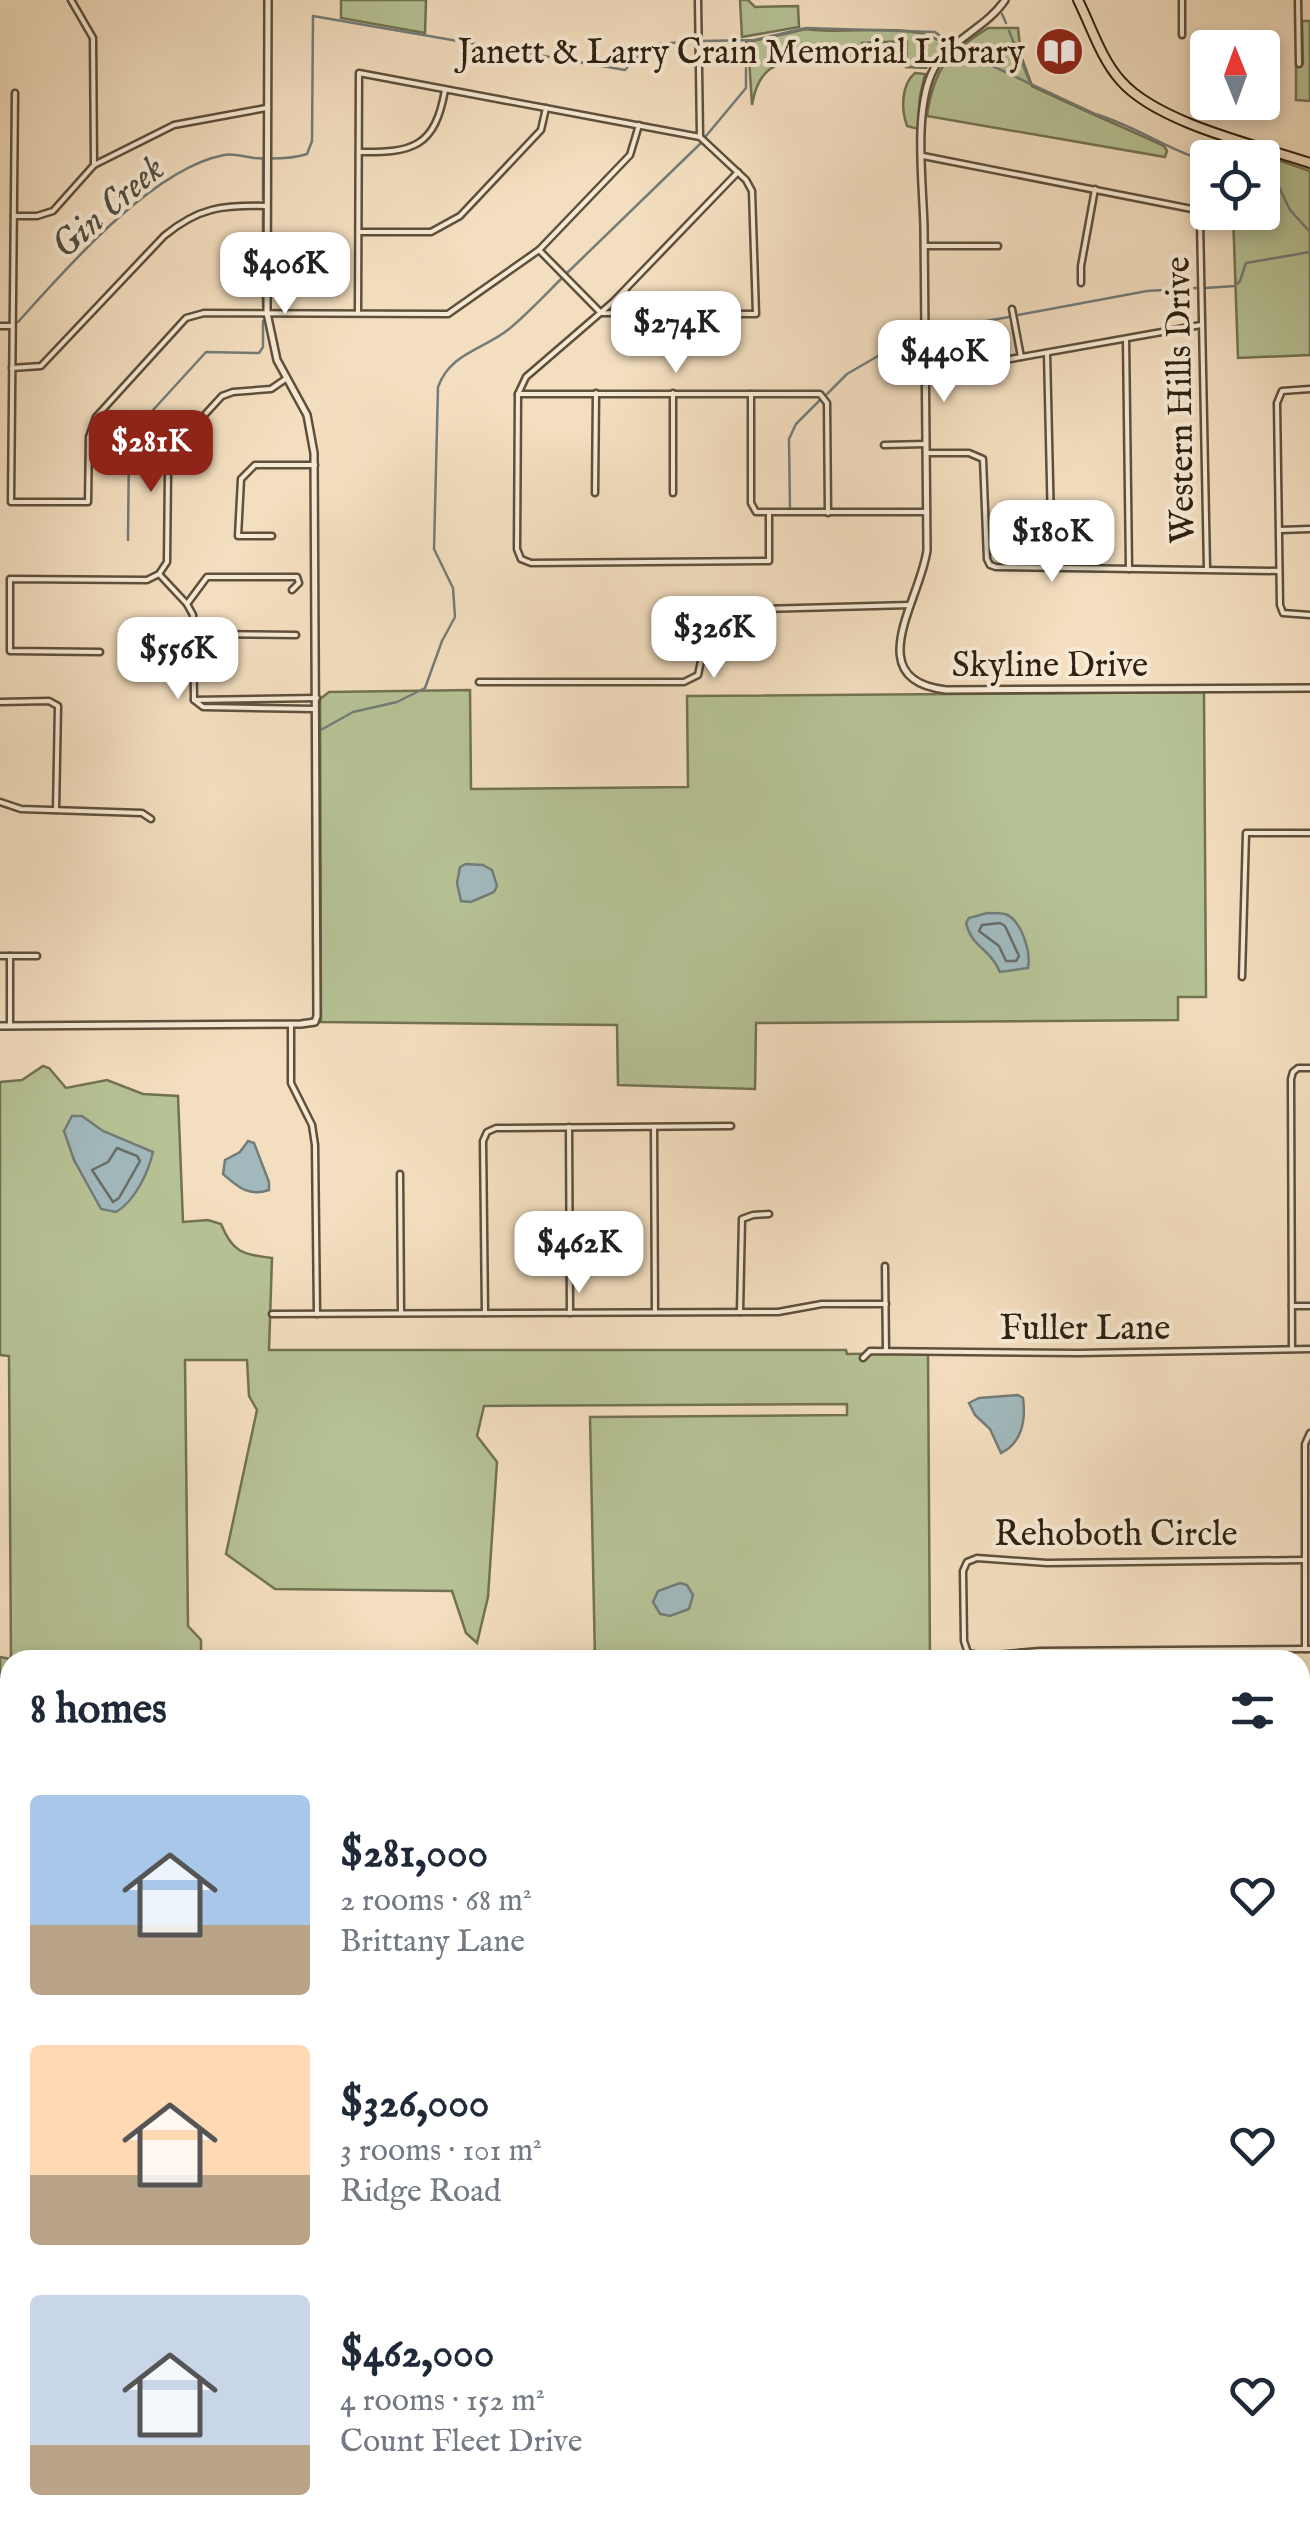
<!DOCTYPE html>
<html lang="en">
<head>
<meta charset="utf-8">
<style>
	body { margin:0; font-family:"IM FELL English",serif; background:#f6f6f7; color:#1f2937; height:100vh; display:flex; flex-direction:column; font-size:38px; white-space:nowrap }
	* { box-sizing:border-box; margin:0 }
	p { font-size:32px; color:#747a83 }
	.icon { flex:none; width:55px; height:55px; fill:none; stroke:currentColor; stroke-width:2; stroke-linecap:round; stroke-linejoin:round }
	.map { position:relative; flex:1; overflow:hidden }
	.drawer { position:absolute; left:0px; top:1650px; width:1310px; height:890px; display:flex; flex-direction:column; background:#fff; border-radius:30px 30px 0 0; box-shadow:0 5px 15px #0003 }
	.drawer>* { flex:none }
	.needle { width:65px; rotate:359deg }
	.buttons { position:absolute; left:1190px; top:30px; display:grid; gap:20px }
	.buttons a { display:grid; place-items:center; width:90px; height:90px; border-radius:10px; background:#fff; box-shadow:0 5px 15px #0003; font-size:50px }
	.price { position:absolute; translate:-50% -85px; padding:0 22px; border-radius:20px; background:#fff; color:#222; font-size:32px; line-height:65px; filter:drop-shadow(0 2px 5px #0008) }
	.price::after { content:''; position:absolute; left:50%; top:60px; width:30px; height:22px; margin-left:-15px; background:inherit; clip-path:polygon(0 0,100% 0,50% 100%) }
	.price.current { background:#8f2418; color:#fff }
	ul { padding:0; list-style:none }
	li { display:flex; align-items:center; gap:30px; height:250px; padding:0 30px }
	li span { display:grid; place-items:center; flex:none; width:280px; height:200px; border-radius:10px; color:#555 }
	li>.icon { margin-inline-start:auto }
	span .icon { width:120px; height:120px; fill:#fffc; stroke-width:1 }
	li b { font-size:42px }
	h2 { display:flex; justify-content:space-between; align-items:center; height:120px; padding:0 30px; font-size:42px }
	.map>svg:first-child { display:block }
</style>
</head>
<body>
<div class="map">
<svg width="1310" height="2540" viewBox="0 0 1310 2540">
	<rect width="100%" height="100%" fill="#f3debf"/>
	<filter id="stains"><feTurbulence type="fractalNoise" baseFrequency=".002" numOctaves="4"/><feColorMatrix values="0 0 0 0 .2 0 0 0 0 .09 0 0 0 0 .02 0 0 0 .5 -.17"/></filter>
	<radialGradient id="worn" r=".72"><stop offset=".6" stop-color="#630" stop-opacity="0"/><stop offset="1" stop-color="#630" stop-opacity=".3"/></radialGradient>
	<g fill="#b6c295" stroke="#727252" stroke-width="2.5">
		<polygon points="341,0 426,0 425,33 341,18"/>
		<polygon points="740,0 748,0 755,7 798,6 799,27 742,37"/>
		<polygon points="1302,21 1310,21 1310,101 1296,100 1296,67 1303,64"/>
		<path d="M988,28H1018L1021,56L1032,86C1076,107 1120,126 1164,146L1167,151L1165,157L927,116C934,67 948,54 988,28Z"/>
		<path d="M806,29C846,36 915,19 945,45L926,68L906,67L907,41L862,43L865,59L833,57L832,53C793,67 761,51 752,105L748,42Z"/>
		<path d="M915,73L925,74L920,96L918,129L907,126C901,109 901,85 915,73Z"/>
		<polygon points="1226,149 1251,151 1310,171 1310,355 1238,358 1233,213 1262,212 1262,158 1208,158 1207,173 1193,165 1196,155"/>
		<polygon points="470,690 471,789 688,787 687,696 1204,692 1206,997 1178,997 1178,1020 756,1023 755,1089 618,1085 617,1025 321,1022 320,699 329,692"/>
		<path d="M43,1066L49,1068L66,1088L107,1080L143,1094L178,1096L183,1222L208,1220L221,1224C233,1253 242,1254 272,1258L269,1350H846L847,1354L928,1353L930,1660H595L590,1417L847,1415V1404L484,1406L477,1436L497,1462L488,1597L477,1643L466,1633L452,1591L275,1589L226,1554L257,1410L249,1396L247,1360H185L188,1626L201,1640V1660H10V1707L0,1700V1657L11,1659L9,1356L0,1355V1082L22,1080Z"/>
		<polygon points="0,1752 10,1780 10,1865 0,1861"/>
		<polygon points="0,2076 10,2085 10,2365 0,2365"/>
		<polygon points="1310,2290 1310,2469 1300,2462 1300,2301"/>
		<polygon points="765,2530 869,2530 871,2540 766,2540"/>
	</g>
	<g fill="#a1b9bd" stroke="#737c78" stroke-width="2.5">
		<polygon points="466,864 483,865 492,870 497,886 494,892 471,902 461,901 457,883 460,867"/>
		<path d="M987,913C989,913 1003,913 1005,914C1022,920 1031,953 1028,968L1000,972C989,947 972,948 966,923L969,918Z"/>
		<path d="M72,1116H82L103,1131L153,1152C148,1173 135,1201 116,1212L101,1209L74,1160L64,1131Z"/>
		<path d="M248,1141L254,1143L269,1182V1190C248,1197 238,1187 223,1174L225,1160L240,1152Z"/>
		<path d="M1018,1395L1023,1398C1026,1420 1022,1443 1001,1453L990,1429L975,1415L969,1403L979,1398Z"/>
		<polygon points="680,1583 687,1585 693,1595 689,1609 670,1616 660,1614 653,1602 658,1591"/>
		<polygon points="0,1700 10,1707 10,1780 0,1752"/>
	</g>
	<g fill="none" stroke-linecap="round" stroke-linejoin="round">
		<g stroke="#686d66" stroke-width="2.5">
			<polygon points="1000,923 1005,926 1019,956 1016,961 1006,961 999,946 979,931 982,925"/>
			<polygon points="117,1148 137,1156 140,1161 119,1198 113,1202 92,1170 108,1162"/>
		</g>
		<g stroke="#737c78" stroke-width="2.5">
			<polyline points="1002,14 1006,23"/>
			<polyline points="1009,31 1029,80"/>
			<polyline points="702,41 754,40 806,28 935,32 947,41"/>
			<path d="M956,49L1095,114C1134,125 1168,150 1208,162"/>
			<polyline points="706,136 746,88 746,42"/>
			<polyline points="1262,180 1279,187 1290,210 1310,232"/>
			<polyline points="263,199 263,161"/>
			<polyline points="567,273 701,143"/>
			<polyline points="1205,288 1235,286 1240,281 1246,263 1310,252"/>
			<polyline points="263,306 263,209"/>
			<polyline points="1018,315 1147,291 1197,288"/>
			<path d="M18,322C66,269 151,169 224,155C234,153 244,157 254,158C271,159 292,159 307,154L312,141L313,16L625,70L648,45L694,41"/>
			<polyline points="930,331 1009,317"/>
			<polyline points="827,394 847,374 921,331"/>
			<polyline points="790,510 789,439 796,424 821,399"/>
			<polyline points="128,540 129,443 133,432 206,352 259,353 263,347 263,321"/>
			<path d="M319,731L353,712L397,702L425,688L442,641L455,617L453,588L434,549L438,387C450,353 483,350 509,329C527,314 544,296 561,279"/>
			<polyline points="1300,2436 1310,2428"/>
			<polyline points="1102,2530 1107,2540"/>
			<polyline points="481,2540 482,2530"/>
			<polyline points="1183,2540 1191,2530"/>
		</g>
		<defs>
			<g id="minor">
				<polyline points="71,0 93,38 94,165"/>
				<polyline points="698,0 700,137"/>
				<polyline points="1182,0 1182,35"/>
				<polyline points="1298,0 1299,64"/>
				<polyline points="15,93 11,502 88,502 89,437 96,417 186,318 204,313 448,314 539,250 630,155 639,125"/>
				<path d="M359,152C413,153 435,147 445,90"/>
				<polyline points="923,156 1197,210 1200,221 1207,569"/>
				<polyline points="738,172 613,302 526,377 518,394 517,549 521,559 531,563 769,561 769,515"/>
				<polyline points="14,216 37,216 53,211 94,165 174,125 266,108"/>
				<polyline points="359,232 431,232 460,216 541,130 546,108"/>
				<polyline points="924,246 998,246"/>
				<polyline points="1081,283 1081,266 1095,189"/>
				<polyline points="625,291 646,313"/>
				<polyline points="1012,309 1021,357"/>
				<polyline points="358,313 359,73 700,137 746,180 752,191 756,314 601,313 539,250"/>
				<polyline points="0,326 12,326"/>
				<polyline points="1126,339 1129,569"/>
				<polyline points="1047,353 1052,568"/>
				<path d="M12,368L41,366L164,236C199,207 223,205 267,206"/>
				<polyline points="926,374 1201,325"/>
				<polyline points="1310,389 1282,391 1277,403 1280,605 1283,613 1310,615"/>
				<polyline points="673,393 673,493"/>
				<polyline points="518,394 820,394 827,403 828,513"/>
				<polyline points="751,394 751,503 756,512 927,512"/>
				<polyline points="884,445 926,444"/>
				<polyline points="926,453 969,453 983,459 987,559 990,565 996,567 1279,571"/>
				<polyline points="595,493 596,393"/>
				<polyline points="1280,530 1310,529"/>
				<polyline points="272,536 238,536 241,479 255,465 315,465"/>
				<polyline points="159,574 187,604 193,615 194,700"/>
				<polyline points="187,604 207,577 297,577 299,583 292,590"/>
				<polyline points="194,634 296,635"/>
				<polyline points="100,652 10,651 10,579 147,580 159,574 167,562 168,472 175,447 222,396 233,392 271,389 287,378"/>
				<polyline points="191,657 143,656 139,647 143,643 193,644"/>
				<polyline points="479,682 684,682 698,675 710,619 725,610 910,605"/>
				<polyline points="0,702 49,701 58,706 56,810"/>
				<polyline points="314,709 203,707 194,700 317,698"/>
				<polyline points="0,802 21,809 142,813 151,819"/>
				<polyline points="0,956 37,956"/>
				<polyline points="1242,977 1246,833 1310,833"/>
				<polyline points="291,1024 291,1083 312,1125 315,1145 317,1314"/>
				<polyline points="10,1026 10,956"/>
				<polyline points="569,1127 570,1313"/>
				<polyline points="654,1127 655,1312"/>
				<polyline points="400,1174 401,1313"/>
				<polyline points="885,1266 886,1351"/>
				<polyline points="1292,1306 1310,1306"/>
				<polyline points="740,1312 742,1219 753,1215 769,1214"/>
				<polyline points="485,1313 483,1141 487,1132 496,1128 731,1126"/>
				<polyline points="272,1314 778,1312 822,1304 886,1304"/>
				<polyline points="1292,1349 1291,1079 1293,1072 1298,1068 1310,1068"/>
				<polyline points="863,1358 870,1351 1078,1353 1310,1349"/>
				<polyline points="1304,1560 1047,1563 977,1558 967,1562 963,1571 964,1641 968,1653 983,1656 1040,1651 1310,1649"/>
				<polyline points="1305,1649 1305,1444 1310,1433"/>
				<polyline points="1300,1738 1310,1733"/>
				<polyline points="1300,1806 1310,1806"/>
				<polyline points="1300,1870 1310,1877"/>
				<polyline points="268,2530 268,2540"/>
				<polyline points="616,2530 616,2540"/>
			</g>
			<g id="tertiary">
				<path d="M1005,0C985,30 945,41 931,75C914,116 923,184 924,228C925,335 926,443 927,550C921,599 859,680 946,690L1310,688"/>
				<polyline points="0,1026 301,1024 315,1022 317,1016 314,453 307,415 277,360 267,313 268,0"/>
				<polyline points="1300,2021 1310,2021"/>
				<polyline points="0,2024 10,2024"/>
			</g>
			<g id="secondary">
				<polyline points="1300,2294 1310,2282"/>
				<polyline points="975,2540 999,2530"/>
			</g>
			<path id="primary" d="M1078,0C1091,26 1101,59 1121,81C1158,123 1256,145 1310,163"/>
		</defs>
		<use href="#minor" stroke="#5f503c" stroke-width="9"/>
		<use href="#tertiary" stroke="#5f503c" stroke-width="10"/>
		<use href="#secondary" stroke="#2e2110" stroke-width="11"/>
		<use href="#primary" stroke="#2e2110" stroke-width="12"/>
		<use href="#minor" stroke="#f7ead5" stroke-width="4"/>
		<use href="#tertiary" stroke="#f7ead5" stroke-width="5"/>
		<use href="#secondary" stroke="#f7ead5" stroke-width="6"/>
		<use href="#primary" stroke="#f3debf" stroke-width="8"/>
	</g>
	<defs>
		<symbol id="library-disc" viewBox="-11 -11 22 22"><circle r="9.5" fill="#8f2418" stroke="#f7ead5"/><path d="M-6-4Q-3-5.5-.7-3.5V5Q-3 3-6 4ZM6-4Q3-5.5 .7-3.5V5Q3 3 6 4Z" fill="#fff"/></symbol>
	</defs>
	<g fill-rule="evenodd">
		<use href="#library-disc" x="1032" y="24" width="55" height="55"/>
	</g>
	<g text-anchor="middle" stroke-width="8" stroke-linejoin="round" paint-order="stroke">
		<g font-size="35" fill="#2e2110" stroke="#f7ead5" text-anchor="end">
			<text x="1025" y="63">Janett &amp; Larry Crain Memorial Library</text>
		</g>
		<g font-size="35" fill="#2e2110" stroke="#f7ead5">
			<text transform="translate(1179 400) rotate(-91)" y="12">Western Hills Drive</text>
			<text x="1050" y="676">Skyline Drive</text>
			<text x="1085" y="1339">Fuller Lane</text>
			<text x="1116" y="1545">Rehoboth Circle</text>
		</g>
		<g font-size="38" font-style="italic" fill="#504f44" stroke="#f7ead5">
			<text transform="translate(107 206) rotate(-41)" y="13">Gin Creek</text>
		</g>
	</g>
	<rect width="100%" height="100%" filter="url(#stains)"/>
	<rect width="100%" height="100%" fill="url(#worn)"/>
</svg>
<div class="buttons">
<a><svg class="needle" viewBox="-14 -14 28 28"><path d="M0-13l5 13h-10z" fill="#e53935"/><path d="M0 13l5-13h-10z" fill="#747a83"/></svg></a>
<a><svg class="icon" aria-label="locate" viewBox="0 0 24 24"><circle cx="12" cy="12" r="6"/><path d="M12 2v4M12 18v4M2 12h4M18 12h4"/></svg></a>
</div>
<b class="price" style="left:285px;top:317px">$406K</b>
<b class="price" style="left:676px;top:376px">$274K</b>
<b class="price" style="left:944px;top:405px">$440K</b>
<b class="price current" style="left:151px;top:495px">$281K</b>
<b class="price" style="left:1052px;top:585px">$180K</b>
<b class="price" style="left:714px;top:681px">$326K</b>
<b class="price" style="left:178px;top:702px">$556K</b>
<b class="price" style="left:579px;top:1296px">$462K</b>
<section class="drawer">
<h2>8 homes<svg class="icon" aria-label="filters" viewBox="0 0 24 24"><path d="M4 7h16M4 17h16"/><circle cx="9" cy="7" r="2"/><circle cx="15" cy="17" r="2"/></svg></h2>
<ul>
<li><span style="background:linear-gradient(#a9c7e8 65%,#b9a48a 0)"><svg class="icon" aria-label="home" viewBox="0 0 24 24"><path d="M3 11l9-7 9 7M6 9v11h12V9"/></svg></span><div><b>$281,000</b><p>2 rooms · 68 m²</p><p>Brittany Lane</p></div><svg class="icon" aria-label="heart" viewBox="0 0 24 24"><path d="M12 20l-8-8c-3-5 5-10 8-4 3-6 11-1 8 4z"/></svg></li>
<li><span style="background:linear-gradient(#ffd9b3 65%,#b9a48a 0)"><svg class="icon" aria-label="home" viewBox="0 0 24 24"><path d="M3 11l9-7 9 7M6 9v11h12V9"/></svg></span><div><b>$326,000</b><p>3 rooms · 101 m²</p><p>Ridge Road</p></div><svg class="icon" aria-label="heart" viewBox="0 0 24 24"><path d="M12 20l-8-8c-3-5 5-10 8-4 3-6 11-1 8 4z"/></svg></li>
<li><span style="background:linear-gradient(#c9d6e8 75%,#b9a48a 0)"><svg class="icon" aria-label="home" viewBox="0 0 24 24"><path d="M3 11l9-7 9 7M6 9v11h12V9"/></svg></span><div><b>$462,000</b><p>4 rooms · 152 m²</p><p>Count Fleet Drive</p></div><svg class="icon" aria-label="heart" viewBox="0 0 24 24"><path d="M12 20l-8-8c-3-5 5-10 8-4 3-6 11-1 8 4z"/></svg></li>
</ul>
</section>
</div>
</body>
</html>
